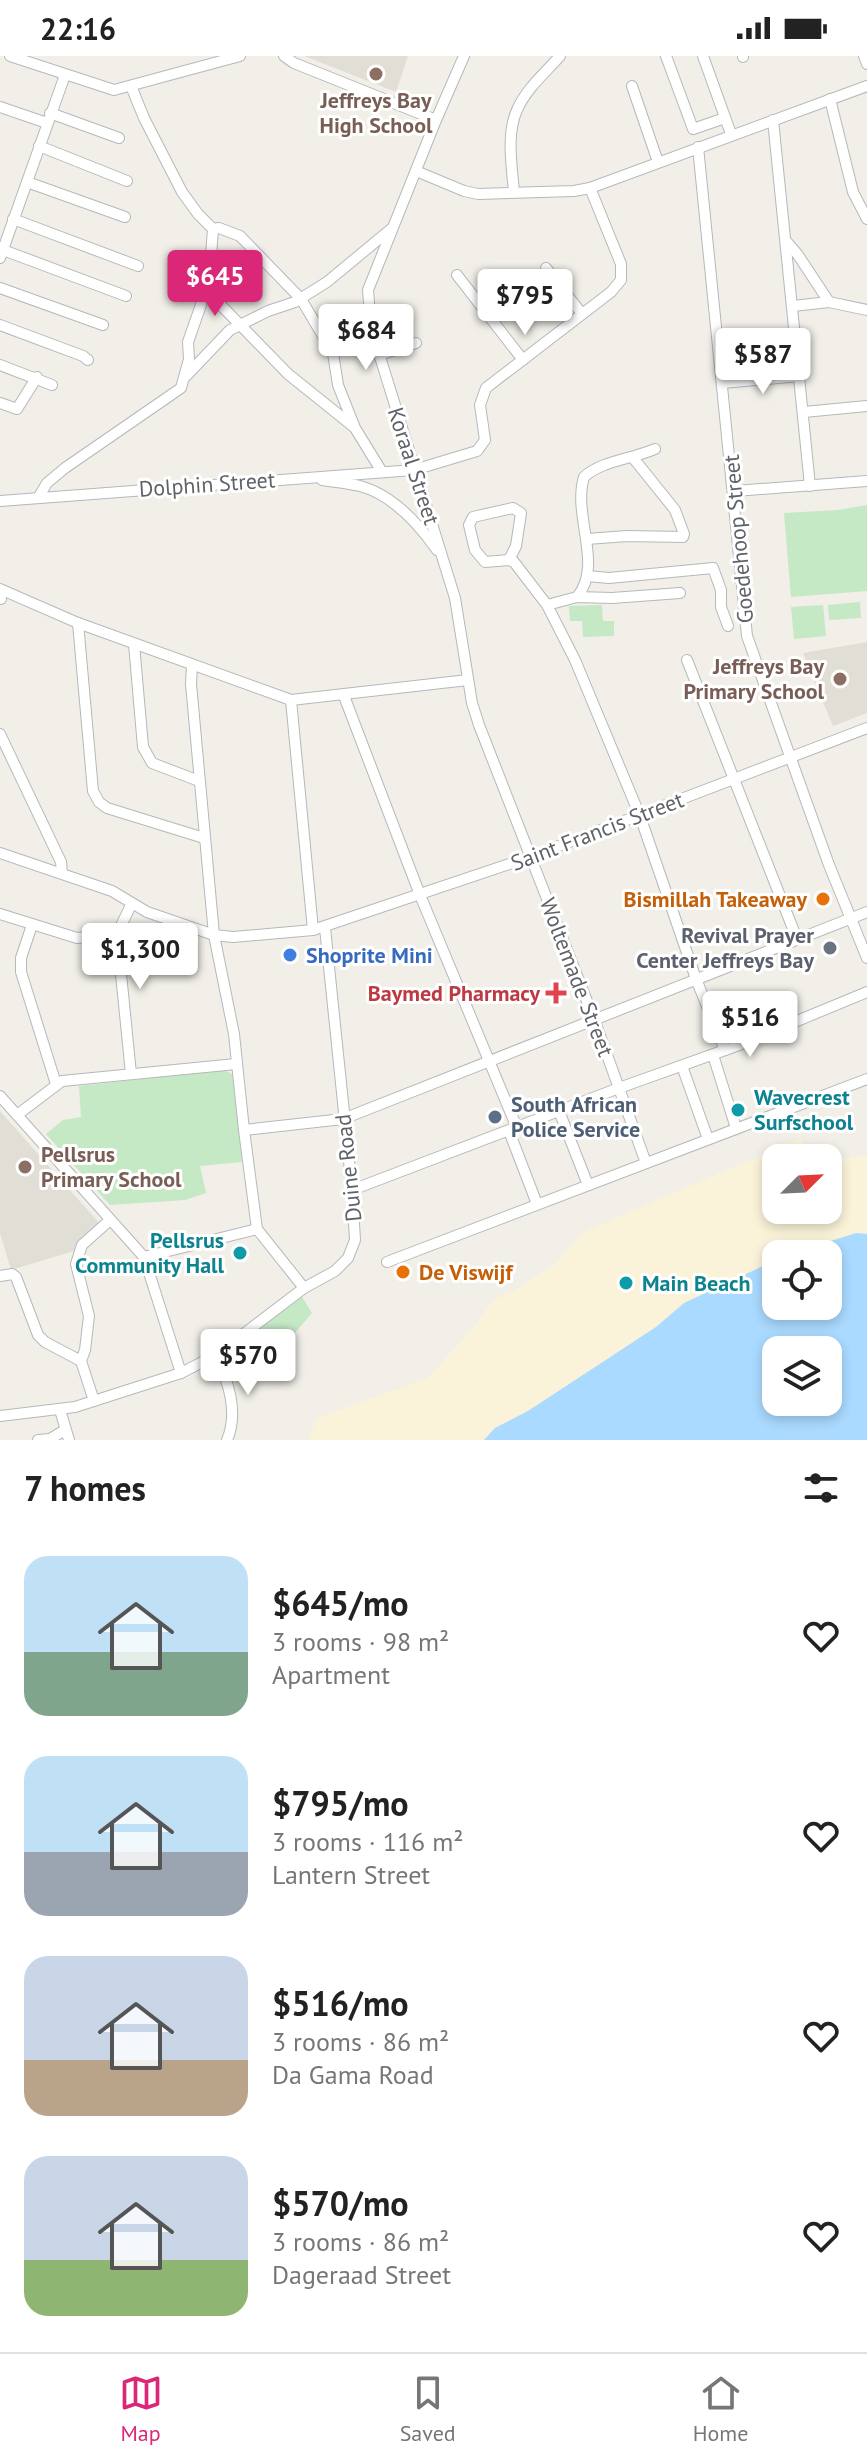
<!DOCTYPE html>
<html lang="en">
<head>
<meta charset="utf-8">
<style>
	body { margin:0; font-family:"PT Sans",sans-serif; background:#f6f6f6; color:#222; height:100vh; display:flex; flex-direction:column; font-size:30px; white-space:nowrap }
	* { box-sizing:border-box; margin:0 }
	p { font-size:26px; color:#767676 }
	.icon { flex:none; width:44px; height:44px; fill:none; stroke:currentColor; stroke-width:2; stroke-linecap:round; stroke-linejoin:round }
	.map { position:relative; height:1384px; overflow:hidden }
	.side { display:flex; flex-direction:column; background:#fff; flex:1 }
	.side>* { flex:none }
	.needle { width:52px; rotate:66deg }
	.fabs { position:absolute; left:762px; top:1088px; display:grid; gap:16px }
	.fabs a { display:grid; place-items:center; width:80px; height:80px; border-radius:16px; background:#fff; box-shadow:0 4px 12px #0003; font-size:40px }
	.price { position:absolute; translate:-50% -68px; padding:0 18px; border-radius:8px; background:#fff; color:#222; font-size:26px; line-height:52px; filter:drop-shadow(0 2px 4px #0008) }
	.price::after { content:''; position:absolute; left:50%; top:48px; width:24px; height:18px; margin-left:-12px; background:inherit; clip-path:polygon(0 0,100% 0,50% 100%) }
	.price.current { background:#db2777; color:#fff }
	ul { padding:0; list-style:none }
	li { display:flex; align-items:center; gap:24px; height:200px; padding:0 24px }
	li span { display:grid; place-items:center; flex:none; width:224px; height:160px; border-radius:24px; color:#555 }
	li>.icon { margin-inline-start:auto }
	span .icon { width:96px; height:96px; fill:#fffc; stroke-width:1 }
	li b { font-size:34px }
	h2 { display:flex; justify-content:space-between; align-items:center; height:96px; padding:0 24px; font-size:34px }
	.status { display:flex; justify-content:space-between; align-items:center; height:56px; padding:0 40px; background:#fff; direction:ltr }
	.status svg { height:22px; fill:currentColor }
	.tab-bar { display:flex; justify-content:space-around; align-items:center; height:112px; border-top:2px solid #e0e0e0; background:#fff; font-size:22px; color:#767676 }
	.tab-bar a { display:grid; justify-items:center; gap:4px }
	.tab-bar .current { color:#db2777 }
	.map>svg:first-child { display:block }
</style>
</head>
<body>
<div class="status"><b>22:16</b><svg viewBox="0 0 49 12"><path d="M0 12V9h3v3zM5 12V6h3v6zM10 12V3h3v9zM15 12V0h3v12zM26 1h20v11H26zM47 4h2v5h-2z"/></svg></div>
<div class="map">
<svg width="867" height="1384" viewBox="0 0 867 1384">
	<rect width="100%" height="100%" fill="#f1efe8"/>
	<g fill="#e1ded6">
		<polygon points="304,0 408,0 396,36"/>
		<polygon points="867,586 867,657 833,670 803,597"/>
		<polygon points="0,1055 99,1167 74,1195 11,1214 0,1177"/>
	</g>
	<g fill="#c5e8c5">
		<polygon points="867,449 867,535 791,541 784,457 838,454"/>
		<polygon points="860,546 861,562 829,564 828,549"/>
		<polygon points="602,549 603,565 614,565 614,580 583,581 582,565 570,565 569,550"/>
		<polygon points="823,549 826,580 794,583 791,551"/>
		<polygon points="225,1014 233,1019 242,1106 200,1110 206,1137 185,1144 110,1149 46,1078 63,1064 81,1061 79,1030"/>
		<polygon points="302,1241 312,1257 276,1299 240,1287"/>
	</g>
	<polygon fill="#fbf3d9" points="801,1082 810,1102 776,1102 776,1154 828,1154 828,1105 867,1099 867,1178 856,1177 790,1198 776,1198 776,1204 684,1247 656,1271 528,1355 495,1372 484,1384 308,1384 317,1362 428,1322 477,1267 493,1244 516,1234 554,1209 582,1177"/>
	<path fill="#aadaff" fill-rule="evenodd" d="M856,1177L867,1178V1384H484L495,1372L528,1355L656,1271L684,1247L776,1204V1250H828V1198H790ZM776,1294H828V1346H776Z"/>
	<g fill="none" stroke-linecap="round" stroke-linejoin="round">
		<defs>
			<g id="minor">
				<polyline points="10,0 114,34 240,0"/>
				<polyline points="284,0 294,7 436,64"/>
				<polyline points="464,0 436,64 368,234 371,272 455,542 472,647 479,669 594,963 646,1107"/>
				<polyline points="666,0 693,73 725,62"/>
				<polyline points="703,0 731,78"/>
				<polyline points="743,0 743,1"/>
				<polyline points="864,0 867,8"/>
				<polyline points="632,30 658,106"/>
				<polyline points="830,43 853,136 867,163"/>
				<polyline points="0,51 47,67"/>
				<polyline points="50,57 119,82"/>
				<polyline points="773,64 810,430"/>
				<polyline points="39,90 127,125"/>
				<polyline points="698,91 747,580 829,809 867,902"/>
				<polyline points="416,115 464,135 478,138 574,135 590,132 867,30"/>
				<polyline points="27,126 125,161"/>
				<path d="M514,136C512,111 506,78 517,54C526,33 545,17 560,0"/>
				<polyline points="13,163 138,210"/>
				<polyline points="213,173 219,172 240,180 301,243 333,297 338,329 355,372 382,416"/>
				<polyline points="786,185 798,199 829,246"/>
				<polyline points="3,194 126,240"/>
				<polyline points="0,202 65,19"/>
				<polyline points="546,212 582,258"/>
				<polyline points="457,219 523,304"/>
				<polyline points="0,232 103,269"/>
				<polyline points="207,235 288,318 354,371"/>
				<polyline points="793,250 829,246 867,254"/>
				<polyline points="0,269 83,300 88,304"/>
				<polyline points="379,299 416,287"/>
				<polyline points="0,309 52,329"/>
				<polyline points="186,320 230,274 268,255 295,246 327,226 391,173"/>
				<polyline points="722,327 800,320"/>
				<polyline points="0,347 17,353 37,321"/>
				<polyline points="804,356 867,350"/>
				<path d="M322,424C335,426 348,427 360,430C393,439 418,467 437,494"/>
				<polyline points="735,435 867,425"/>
				<polyline points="38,442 47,427 65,412 181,332 189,303 188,286 209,226 213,173 198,158 182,136 144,62 131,30"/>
				<polyline points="0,445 414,414 477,395 485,384 480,349 486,332 611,236 621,224 621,208 590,132"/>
				<polyline points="587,483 627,480 683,481 684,478 675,454 634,403"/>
				<polyline points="509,504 516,490 521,457 513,452 473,461 469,469 475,494 485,506 509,504 514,506 547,549 575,604 640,760 696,923 725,994"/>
				<polyline points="587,520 609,522 713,512 721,534 721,551 728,570"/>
				<polyline points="0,533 78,567 291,644 468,624"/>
				<path d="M577,541C604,509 572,460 584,421C601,405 632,403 655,393"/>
				<polyline points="0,543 1,543"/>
				<polyline points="547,549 577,541 612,542 680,537"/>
				<polyline points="78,567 93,735 99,746 107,752 204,782"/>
				<polyline points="134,588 143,691 152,707 199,725"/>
				<polyline points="687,604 797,883"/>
				<polyline points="192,609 191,628 214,879 234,978 244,1074 257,1173 304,1232"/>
				<polyline points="344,640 420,839 517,1072"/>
				<polyline points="291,644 313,874"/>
				<polyline points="0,678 61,806 62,817"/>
				<polyline points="0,797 112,835 147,856 214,879 233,881 313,874 530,801 867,672"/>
				<polyline points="131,849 117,878 131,1018"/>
				<polyline points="0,858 77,882 117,878"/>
				<polyline points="32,869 21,902 21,916 56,1028"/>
				<polyline points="713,999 736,1072"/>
				<polyline points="682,1010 708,1083"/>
				<polyline points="0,1040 144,1201 181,1317"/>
				<polyline points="559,1055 588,1129"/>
				<polyline points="17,1059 62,1025 236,1008"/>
				<polyline points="244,1074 343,1063 867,856"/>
				<polyline points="509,1075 537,1148"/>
				<polyline points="352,1134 619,1032 739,989 867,936"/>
				<polyline points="144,1201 257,1173"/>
				<polyline points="387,1206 867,1023"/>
				<polyline points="0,1220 12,1218 16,1221 38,1279 45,1286 81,1305"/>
				<path d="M216,1299C228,1325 239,1356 227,1384"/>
				<polyline points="94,1345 81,1305 85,1294 89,1260 76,1208 82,1189 110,1164"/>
				<polyline points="60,1354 69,1384"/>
				<polyline points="0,1360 75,1351 181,1317 216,1299 304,1232 335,1215 348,1202 355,1184 352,1134 325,872"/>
				<polyline points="38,1384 50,1383 65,1374"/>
			</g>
		</defs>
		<use href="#minor" stroke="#b5b8bc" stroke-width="12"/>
		<use href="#minor" stroke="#fff" stroke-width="10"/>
	</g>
	<g fill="#8d6e63" stroke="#fff" stroke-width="3">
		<circle cx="376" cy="18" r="8"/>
		<circle cx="840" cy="623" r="8"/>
		<circle cx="25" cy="1111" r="8"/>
	</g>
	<g fill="#e8710a" stroke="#fff" stroke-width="3">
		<circle cx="823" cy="843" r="8"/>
		<circle cx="403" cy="1216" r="8"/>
	</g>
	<circle fill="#6b7280" stroke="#fff" stroke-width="3" cx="830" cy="892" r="8"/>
	<circle fill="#3f7fe0" stroke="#fff" stroke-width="3" cx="290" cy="899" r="8"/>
	<path fill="#e0444e" stroke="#fff" stroke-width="3" d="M552 925h8v8h8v8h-8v8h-8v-8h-8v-8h8z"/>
	<g fill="#0f9aa8" stroke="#fff" stroke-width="3">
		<circle cx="738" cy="1054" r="8"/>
		<circle cx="240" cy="1197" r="8"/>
		<circle cx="626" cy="1227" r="8"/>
	</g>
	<circle fill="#5c6f8a" stroke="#fff" stroke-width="3" cx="495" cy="1061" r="8"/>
	<g text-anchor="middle" stroke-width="6" stroke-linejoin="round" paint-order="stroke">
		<g font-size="22" font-weight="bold" fill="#785e54" stroke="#fff">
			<text x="376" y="52">Jeffreys Bay<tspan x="376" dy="25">High School</tspan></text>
			<text x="824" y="618" text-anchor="end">Jeffreys Bay<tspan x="824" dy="25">Primary School</tspan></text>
			<text x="41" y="1106" text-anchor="start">Pellsrus<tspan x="41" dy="25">Primary School</tspan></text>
		</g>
		<g font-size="22" fill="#5f6368" stroke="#fff">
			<text transform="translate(414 410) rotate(72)" y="8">Koraal Street</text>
			<text transform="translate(207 428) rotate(-4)" y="8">Dolphin Street</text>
			<text transform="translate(738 483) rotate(-95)" y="8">Goedehoop Street</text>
			<text transform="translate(597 775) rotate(-21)" y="8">Saint Francis Street</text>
			<text transform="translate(577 921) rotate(69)" y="8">Woltemade Street</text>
			<text transform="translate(348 1112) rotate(-96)" y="8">Duine Road</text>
		</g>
		<g font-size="22" font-weight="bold" fill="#c56008" stroke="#fff" text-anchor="end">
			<text x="807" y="851">Bismillah Takeaway</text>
			<text x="419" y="1224" text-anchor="start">De Viswijf</text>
		</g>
		<g font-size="22" font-weight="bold" fill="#5b616d" stroke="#fff" text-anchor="end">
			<text x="814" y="887">Revival Prayer<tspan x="814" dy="25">Center Jeffreys Bay</tspan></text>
		</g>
		<g font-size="22" font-weight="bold" fill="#366cbe" stroke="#fff" text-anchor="start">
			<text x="306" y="907">Shoprite Mini</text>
		</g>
		<g font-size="22" font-weight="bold" fill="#be3a42" stroke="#fff" text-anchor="end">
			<text x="540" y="945">Baymed Pharmacy</text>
		</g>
		<g font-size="22" font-weight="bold" fill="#0d838f" stroke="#fff" text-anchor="start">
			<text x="754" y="1049">Wavecrest<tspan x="754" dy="25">Surfschool</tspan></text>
			<text x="224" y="1192" text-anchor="end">Pellsrus<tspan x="224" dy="25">Community Hall</tspan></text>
			<text x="642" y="1235">Main Beach</text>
		</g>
		<g font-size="22" font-weight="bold" fill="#4e5e75" stroke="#fff" text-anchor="start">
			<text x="511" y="1056">South African<tspan x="511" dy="25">Police Service</tspan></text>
		</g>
	</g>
</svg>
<div class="fabs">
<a><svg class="needle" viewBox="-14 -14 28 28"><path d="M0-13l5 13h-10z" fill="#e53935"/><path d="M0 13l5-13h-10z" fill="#767676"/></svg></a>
<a><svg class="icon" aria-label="locate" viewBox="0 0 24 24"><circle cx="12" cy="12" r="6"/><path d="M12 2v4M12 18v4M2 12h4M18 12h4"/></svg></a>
<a><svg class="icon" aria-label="layers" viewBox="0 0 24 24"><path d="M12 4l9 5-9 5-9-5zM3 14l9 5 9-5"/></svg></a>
</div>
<b class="price current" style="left:215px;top:262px">$645</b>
<b class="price" style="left:525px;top:281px">$795</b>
<b class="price" style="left:366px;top:316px">$684</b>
<b class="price" style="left:763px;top:340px">$587</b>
<b class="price" style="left:140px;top:935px">$1,300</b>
<b class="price" style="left:750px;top:1003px">$516</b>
<b class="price" style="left:248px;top:1341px">$570</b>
</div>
<section class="side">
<h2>7 homes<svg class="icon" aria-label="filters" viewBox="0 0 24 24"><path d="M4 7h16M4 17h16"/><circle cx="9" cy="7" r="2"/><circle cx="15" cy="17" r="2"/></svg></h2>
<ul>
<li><span style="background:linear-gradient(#bfe0f5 60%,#7fa58c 0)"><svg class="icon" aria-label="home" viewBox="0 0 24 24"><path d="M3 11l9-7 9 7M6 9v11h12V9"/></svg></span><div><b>$645/mo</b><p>3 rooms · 98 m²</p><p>Apartment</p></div><svg class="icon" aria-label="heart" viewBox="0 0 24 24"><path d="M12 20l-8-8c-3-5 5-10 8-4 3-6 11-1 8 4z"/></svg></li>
<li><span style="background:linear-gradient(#bfe0f5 60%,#9aa5b1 0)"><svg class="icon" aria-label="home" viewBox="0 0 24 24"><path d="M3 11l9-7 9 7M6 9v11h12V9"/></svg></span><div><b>$795/mo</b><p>3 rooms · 116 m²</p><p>Lantern Street</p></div><svg class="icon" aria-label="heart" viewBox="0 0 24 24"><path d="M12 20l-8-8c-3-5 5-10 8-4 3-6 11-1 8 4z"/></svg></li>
<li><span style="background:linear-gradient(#c9d6e8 65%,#b9a48a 0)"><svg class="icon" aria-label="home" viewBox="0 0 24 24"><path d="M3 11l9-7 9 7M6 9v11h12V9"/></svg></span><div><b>$516/mo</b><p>3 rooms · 86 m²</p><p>Da Gama Road</p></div><svg class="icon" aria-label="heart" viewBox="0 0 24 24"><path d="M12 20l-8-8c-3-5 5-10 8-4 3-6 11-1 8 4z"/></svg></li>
<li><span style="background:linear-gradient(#c9d6e8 65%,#8fb573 0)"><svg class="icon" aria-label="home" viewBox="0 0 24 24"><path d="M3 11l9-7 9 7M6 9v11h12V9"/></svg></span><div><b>$570/mo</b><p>3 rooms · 86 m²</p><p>Dageraad Street</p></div><svg class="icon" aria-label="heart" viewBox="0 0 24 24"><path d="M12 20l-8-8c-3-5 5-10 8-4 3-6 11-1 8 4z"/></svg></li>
</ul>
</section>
<nav class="tab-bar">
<a class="current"><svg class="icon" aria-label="map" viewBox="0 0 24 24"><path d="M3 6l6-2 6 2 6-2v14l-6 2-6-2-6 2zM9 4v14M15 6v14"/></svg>Map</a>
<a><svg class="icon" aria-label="saved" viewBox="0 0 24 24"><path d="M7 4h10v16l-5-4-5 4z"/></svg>Saved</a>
<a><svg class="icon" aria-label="home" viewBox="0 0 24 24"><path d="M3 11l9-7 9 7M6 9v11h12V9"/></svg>Home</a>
</nav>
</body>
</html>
